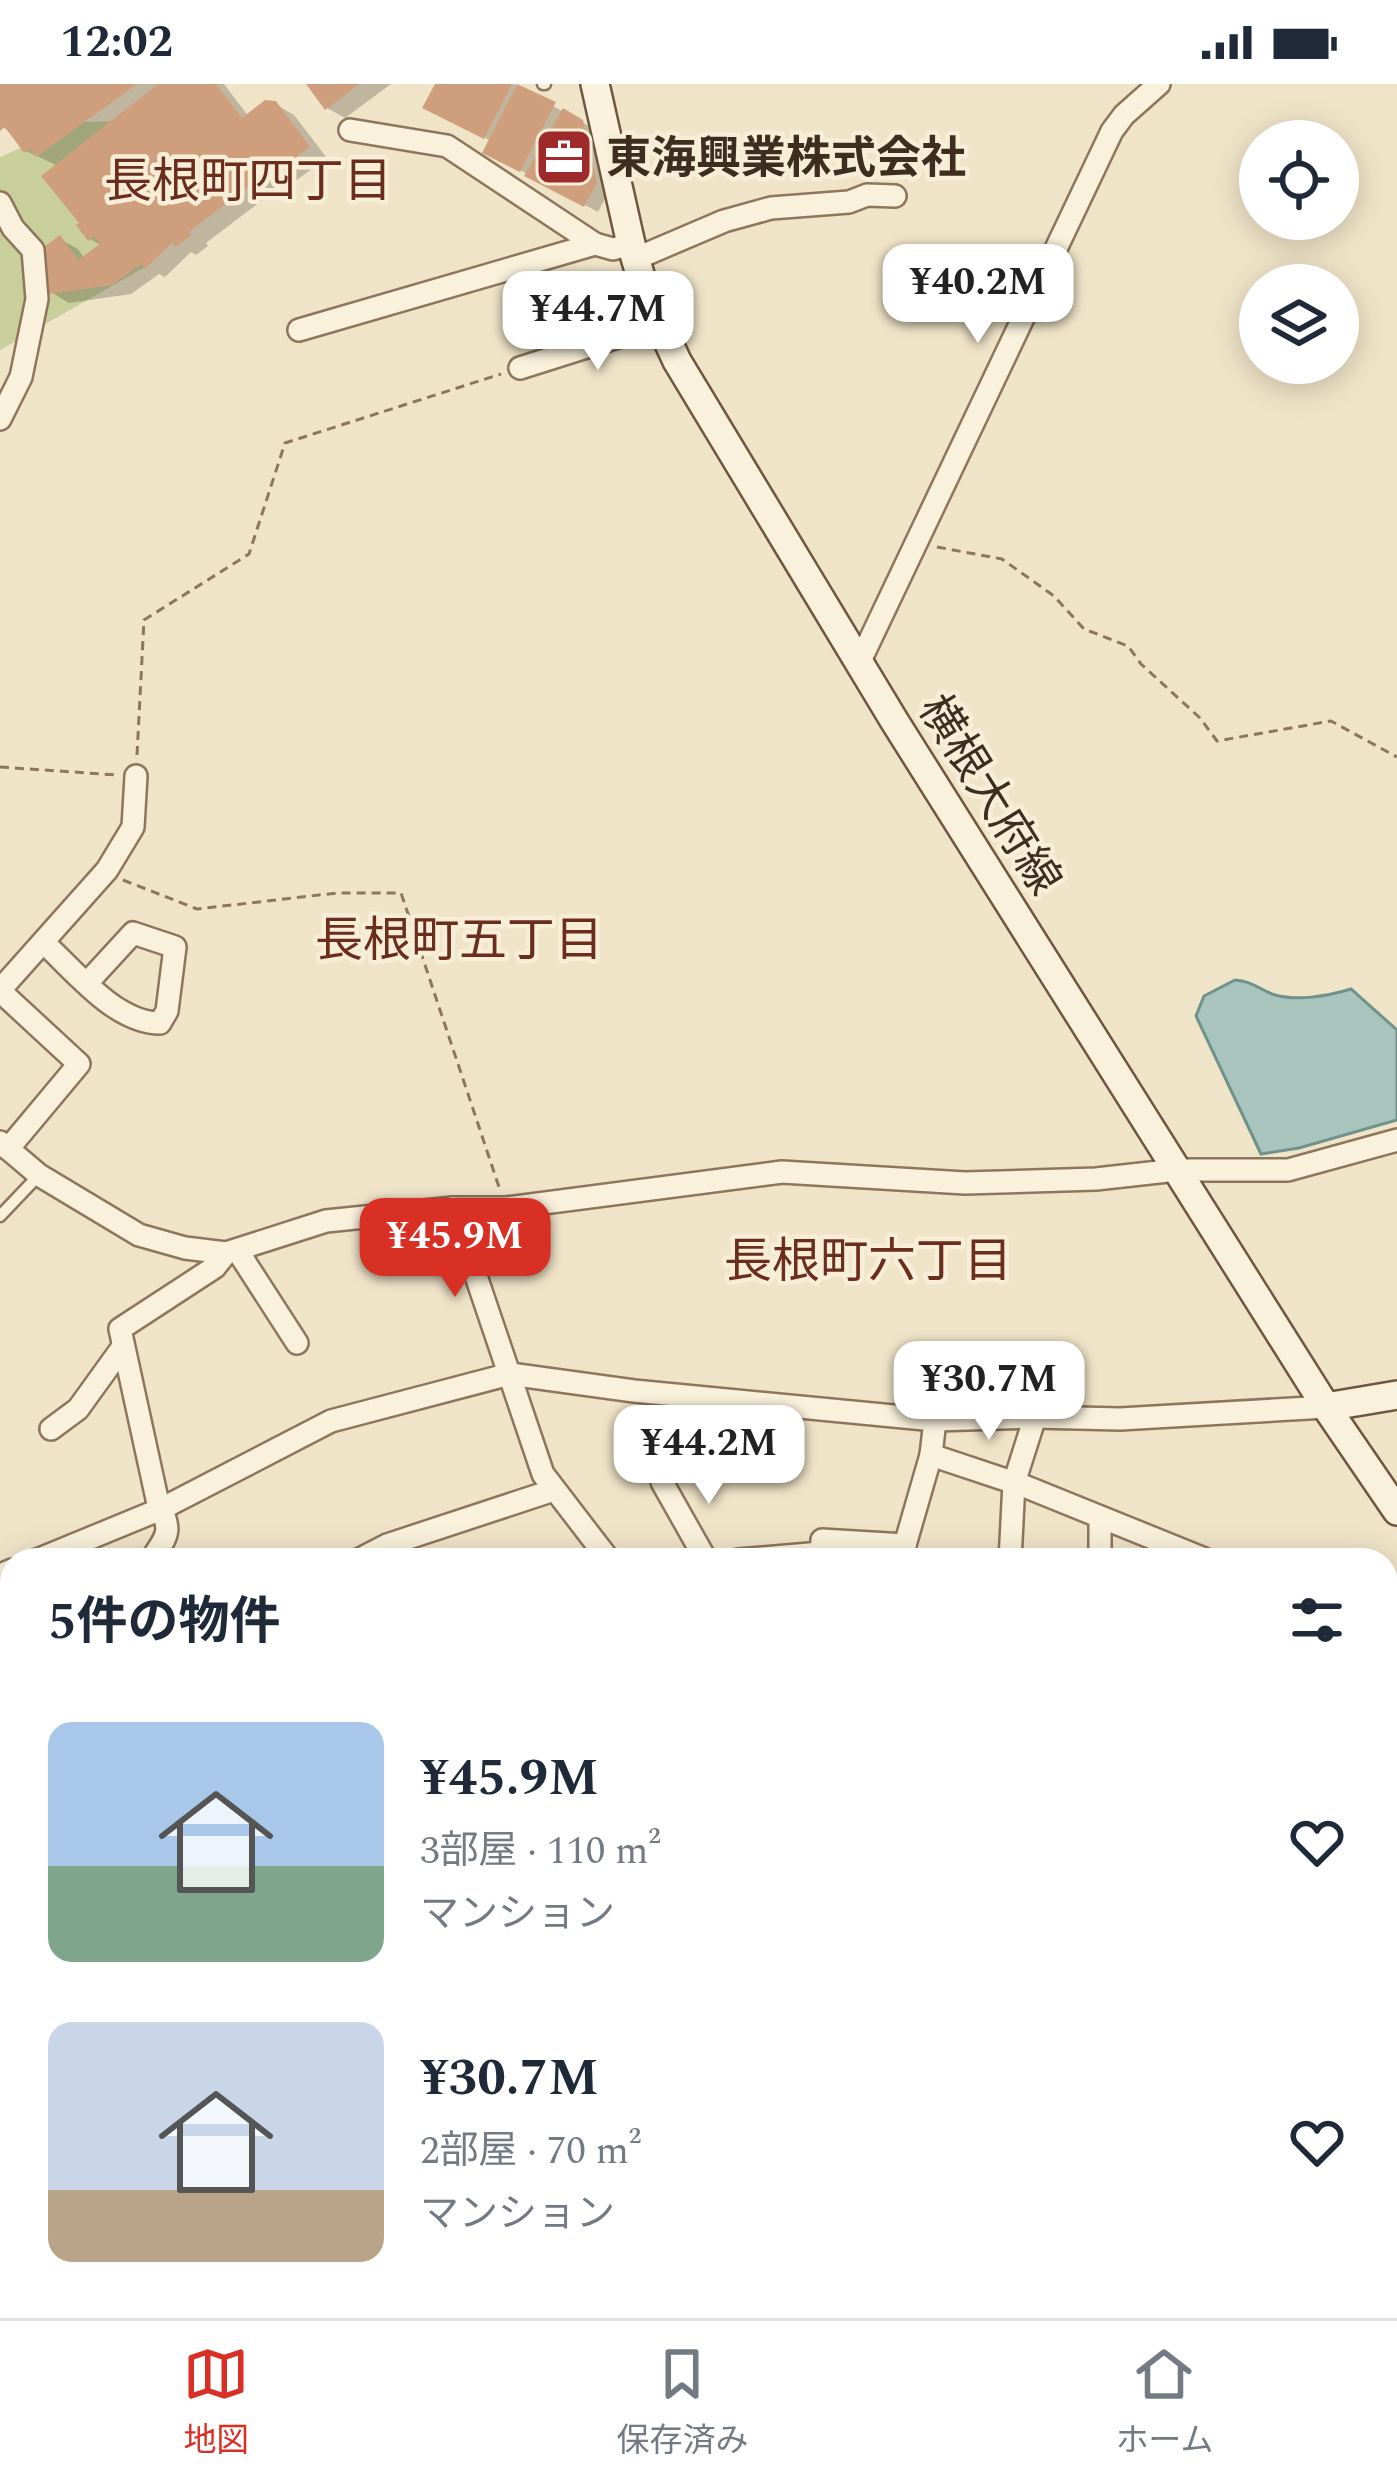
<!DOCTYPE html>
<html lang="ja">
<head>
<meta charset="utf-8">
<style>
	body { margin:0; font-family:Spectral,"Noto Sans JP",serif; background:#f6f6f7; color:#1f2937; height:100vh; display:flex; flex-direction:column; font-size:45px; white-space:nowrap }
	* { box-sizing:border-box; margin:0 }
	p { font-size:39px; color:#747a83 }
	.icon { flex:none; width:66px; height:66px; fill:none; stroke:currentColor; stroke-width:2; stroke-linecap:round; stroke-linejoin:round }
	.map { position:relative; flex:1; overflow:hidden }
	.drawer { position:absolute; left:0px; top:1464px; width:1398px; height:771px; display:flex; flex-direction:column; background:#fff; border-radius:36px 36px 0 0; box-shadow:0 6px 30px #0003 }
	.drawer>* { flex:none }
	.buttons { position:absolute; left:1239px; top:36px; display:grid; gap:24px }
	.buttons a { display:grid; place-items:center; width:120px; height:120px; border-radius:50%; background:#fff; box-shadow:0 6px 30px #0003; font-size:60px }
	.price { position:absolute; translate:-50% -102px; padding:0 27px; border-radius:24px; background:#fff; color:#222; font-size:39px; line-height:78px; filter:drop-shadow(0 3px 6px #0008) }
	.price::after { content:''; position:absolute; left:50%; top:72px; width:36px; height:27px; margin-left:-18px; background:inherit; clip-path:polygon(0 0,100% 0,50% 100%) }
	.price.selected { background:#d93025; color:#fff }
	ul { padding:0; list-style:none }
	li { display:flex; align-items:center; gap:36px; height:300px; padding:0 48px }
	li span { display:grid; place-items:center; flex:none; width:336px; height:240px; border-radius:24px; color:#555 }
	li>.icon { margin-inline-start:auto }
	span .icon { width:144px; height:144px; fill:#fffc; stroke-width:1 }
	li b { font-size:51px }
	h2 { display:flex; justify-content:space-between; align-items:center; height:144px; padding:0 48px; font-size:51px }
	.status { display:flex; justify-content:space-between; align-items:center; height:84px; padding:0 60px; background:#fff; direction:ltr }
	.status svg { height:33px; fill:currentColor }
	.tabs { display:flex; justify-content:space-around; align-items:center; height:168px; border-top:3px solid #e0e1e3; background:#fff; font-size:33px; color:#747a83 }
	.tabs a { display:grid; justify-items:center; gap:6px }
	.tabs .selected { color:#d93025 }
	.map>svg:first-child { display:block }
</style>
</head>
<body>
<div class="status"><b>12:02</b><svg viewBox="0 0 49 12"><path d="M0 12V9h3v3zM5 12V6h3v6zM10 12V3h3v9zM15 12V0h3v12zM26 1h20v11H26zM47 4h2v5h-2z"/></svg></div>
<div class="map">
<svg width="1397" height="2234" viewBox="0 0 1397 2234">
	<rect width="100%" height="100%" fill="#f0e4c8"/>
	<polygon fill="#c9cf9b" points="135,37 145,183 0,266 0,73 81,38"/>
	<g fill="#a9c4bc" stroke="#6f938a" stroke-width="3">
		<path d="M1235,896C1250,897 1258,904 1272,910C1295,918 1328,912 1351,905L1397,946V1036L1299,1064L1261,1070L1196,932L1204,912Z"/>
		<polygon points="0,1539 12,1551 12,1669 0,1683"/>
	</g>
	<g fill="#0003">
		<polygon points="0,0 224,0 249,33 275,20 294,31 327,74 272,114 268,112 206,159 208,162 196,171 191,168 165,193 159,190 131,210 69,219 51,208 60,155 78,165 85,175 102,162 90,155 56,81 26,67 0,39"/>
		<polygon points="310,0 391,0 345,34 327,24"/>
		<polygon points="438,0 514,0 596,46 609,107 598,128 486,68 491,57 444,33"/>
	</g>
	<g fill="#cf9f7d">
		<polygon points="0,0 137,0 36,73 30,65 24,69 5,43 0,47"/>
		<polygon points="158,0 216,0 242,34 265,16 276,17 310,63 252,106 249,102 189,148 192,151 175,163 172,159 145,185 141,180 112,201 48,210 48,195 36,169 60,151 78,176 100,160 94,152 88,157 76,141 79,139 41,92"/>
		<polygon points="306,0 360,0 325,26"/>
		<polygon points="435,0 512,0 484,55 422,24"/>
		<polygon points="517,0 556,18 520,88 482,69"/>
		<polygon points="563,24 583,36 597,99 584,123 524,92"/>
	</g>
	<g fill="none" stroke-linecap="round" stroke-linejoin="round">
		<defs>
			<g id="lane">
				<polyline points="543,0 545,0"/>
				<polyline points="0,1132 39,1091"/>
			</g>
			<g id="street">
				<polyline points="350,46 447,62 595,160 613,165 631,160"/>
				<polyline points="0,119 13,144 33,166 37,215 21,293 0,335"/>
				<polyline points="635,175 724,137 771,124 849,118 867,111 895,112"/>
				<polyline points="299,246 595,160"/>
				<polyline points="520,284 659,240"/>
				<polyline points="860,577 1112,47 1124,31 1159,0"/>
				<path d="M43,858C74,886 115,939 160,939L167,927L175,863L133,849L88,898"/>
				<polyline points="0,906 107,786 133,743 136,692"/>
				<polyline points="0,907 79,980 8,1065"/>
				<polyline points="0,1058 39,1091 139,1151 185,1164 226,1169 326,1137 453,1124 506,1124 782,1088 965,1099 1096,1095 1177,1086 1288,1086 1397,1056"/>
				<polyline points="453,1124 543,1390 609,1476"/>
				<polyline points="237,1166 297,1259"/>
				<polyline points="935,1336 931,1371 1024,1402 1207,1476"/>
				<polyline points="51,1345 78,1325 122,1264"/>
				<polyline points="662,1398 706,1476"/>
				<polyline points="37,1476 161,1425 331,1337 510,1290 634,1307 935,1336 1035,1333 1120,1335 1326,1323"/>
				<path d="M151,1476C171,1447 171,1447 157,1415L120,1245L215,1183L226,1169"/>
				<polyline points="358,1476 387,1461 554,1406"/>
				<polyline points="738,1476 821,1469"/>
				<polyline points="821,1476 822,1456 905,1461"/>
				<polyline points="905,1476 905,1461 931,1371"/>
				<polyline points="1010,1476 1014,1399 1035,1333"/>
				<polyline points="1100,1476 1100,1435"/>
				<polyline points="0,1491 12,1486"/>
				<polyline points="1386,1596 1397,1574"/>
				<polyline points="1386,1681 1387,1693 1397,1691"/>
				<polyline points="0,1804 12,1806"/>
				<polyline points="1386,1863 1397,1861"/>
				<polyline points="0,1925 12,1895"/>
				<polyline points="0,2069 12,2078"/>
				<polyline points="1386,2153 1397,2147"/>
				<polyline points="0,2158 12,2164"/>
				<polyline points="0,2191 12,2180"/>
				<polyline points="70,2223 80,2234"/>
				<polyline points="186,2223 199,2234"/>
				<polyline points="597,2223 604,2234"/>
				<polyline points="1060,2223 1065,2234"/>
				<polyline points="1322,2223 1323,2234"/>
				<polyline points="155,2234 167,2223"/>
				<polyline points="1220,2234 1244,2223"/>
			</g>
			<g id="secondary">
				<polyline points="595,0 631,160 646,210 677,277 895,638 1326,1323 1397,1427"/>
				<polyline points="1326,1323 1397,1311"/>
			</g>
		</defs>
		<use href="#lane" stroke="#8d765c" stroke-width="15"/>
		<use href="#street" stroke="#8d765c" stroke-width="26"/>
		<use href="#secondary" stroke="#6f573f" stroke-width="32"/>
		<g stroke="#8d765c" stroke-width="3" stroke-dasharray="9 6" stroke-linecap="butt">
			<polyline points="937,463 1002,475 1054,512 1084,545 1128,562 1141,580 1200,634 1217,657 1331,637 1397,673"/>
			<polyline points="137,671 144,536 249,470 285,359 501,290"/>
			<polyline points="0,683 117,691"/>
			<polyline points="123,796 197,825 337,809 401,809 500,1106"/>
		</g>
		<use href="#lane" stroke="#faf1dc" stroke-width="10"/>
		<use href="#street" stroke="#faf1dc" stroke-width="21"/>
		<use href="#secondary" stroke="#faf1dc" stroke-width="27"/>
	</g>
	<defs>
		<symbol id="office-square" viewBox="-11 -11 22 22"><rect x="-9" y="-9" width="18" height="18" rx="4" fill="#9e2a2b" stroke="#f7eed8"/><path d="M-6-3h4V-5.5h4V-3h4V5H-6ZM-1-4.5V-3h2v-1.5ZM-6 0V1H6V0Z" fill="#fff"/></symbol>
	</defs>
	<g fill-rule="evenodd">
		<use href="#office-square" x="531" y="40" width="66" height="66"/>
	</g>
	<g text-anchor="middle" stroke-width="9" stroke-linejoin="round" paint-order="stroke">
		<g font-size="45" font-weight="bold" fill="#3d2e20" stroke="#f7eed8" text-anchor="start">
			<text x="606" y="89">東海興業株式会社</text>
		</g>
		<g font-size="45" fill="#3d2e20" stroke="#f7eed8">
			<text transform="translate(991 710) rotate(58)" y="16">横根大府線</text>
		</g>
		<g font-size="48" fill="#6b2e1e" stroke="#f7eed8">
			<text x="248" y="113">長根町四丁目</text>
			<text x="459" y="872">長根町五丁目</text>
			<text x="868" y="1193">長根町六丁目</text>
		</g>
	</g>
</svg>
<div class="buttons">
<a><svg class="icon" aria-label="locate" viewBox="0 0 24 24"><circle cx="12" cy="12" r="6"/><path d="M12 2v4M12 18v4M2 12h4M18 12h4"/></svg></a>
<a><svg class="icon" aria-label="layers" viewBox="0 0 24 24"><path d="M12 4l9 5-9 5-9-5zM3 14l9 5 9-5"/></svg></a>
</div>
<b class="price" style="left:978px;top:262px">¥40.2M</b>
<b class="price" style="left:598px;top:289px">¥44.7M</b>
<b class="price selected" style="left:455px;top:1216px">¥45.9M</b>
<b class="price" style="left:989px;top:1359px">¥30.7M</b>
<b class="price" style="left:709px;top:1423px">¥44.2M</b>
<section class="drawer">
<h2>5件の物件<svg class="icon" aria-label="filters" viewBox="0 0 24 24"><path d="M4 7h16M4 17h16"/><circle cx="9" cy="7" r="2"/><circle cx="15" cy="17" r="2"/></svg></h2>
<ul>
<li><span style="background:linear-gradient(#a9c7e8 60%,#7fa58c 0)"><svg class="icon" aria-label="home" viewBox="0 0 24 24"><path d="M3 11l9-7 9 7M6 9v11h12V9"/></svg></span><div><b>¥45.9M</b><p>3部屋 · 110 m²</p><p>マンション</p></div><svg class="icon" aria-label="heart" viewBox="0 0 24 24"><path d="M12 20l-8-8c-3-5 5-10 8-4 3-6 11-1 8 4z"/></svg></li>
<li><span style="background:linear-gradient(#c9d6e8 70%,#b9a48a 0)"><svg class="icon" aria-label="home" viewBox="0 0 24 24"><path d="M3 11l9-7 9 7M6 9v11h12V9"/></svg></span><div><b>¥30.7M</b><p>2部屋 · 70 m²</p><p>マンション</p></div><svg class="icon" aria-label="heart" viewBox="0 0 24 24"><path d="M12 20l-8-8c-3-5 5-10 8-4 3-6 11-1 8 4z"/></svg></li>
</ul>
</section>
</div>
<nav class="tabs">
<a class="selected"><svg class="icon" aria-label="map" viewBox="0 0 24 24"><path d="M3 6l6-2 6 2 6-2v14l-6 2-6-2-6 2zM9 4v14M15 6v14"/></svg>地図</a>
<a><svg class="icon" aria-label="saved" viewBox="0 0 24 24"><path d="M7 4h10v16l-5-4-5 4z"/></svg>保存済み</a>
<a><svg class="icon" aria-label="home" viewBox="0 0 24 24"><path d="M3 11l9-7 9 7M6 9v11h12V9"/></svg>ホーム</a>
</nav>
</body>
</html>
